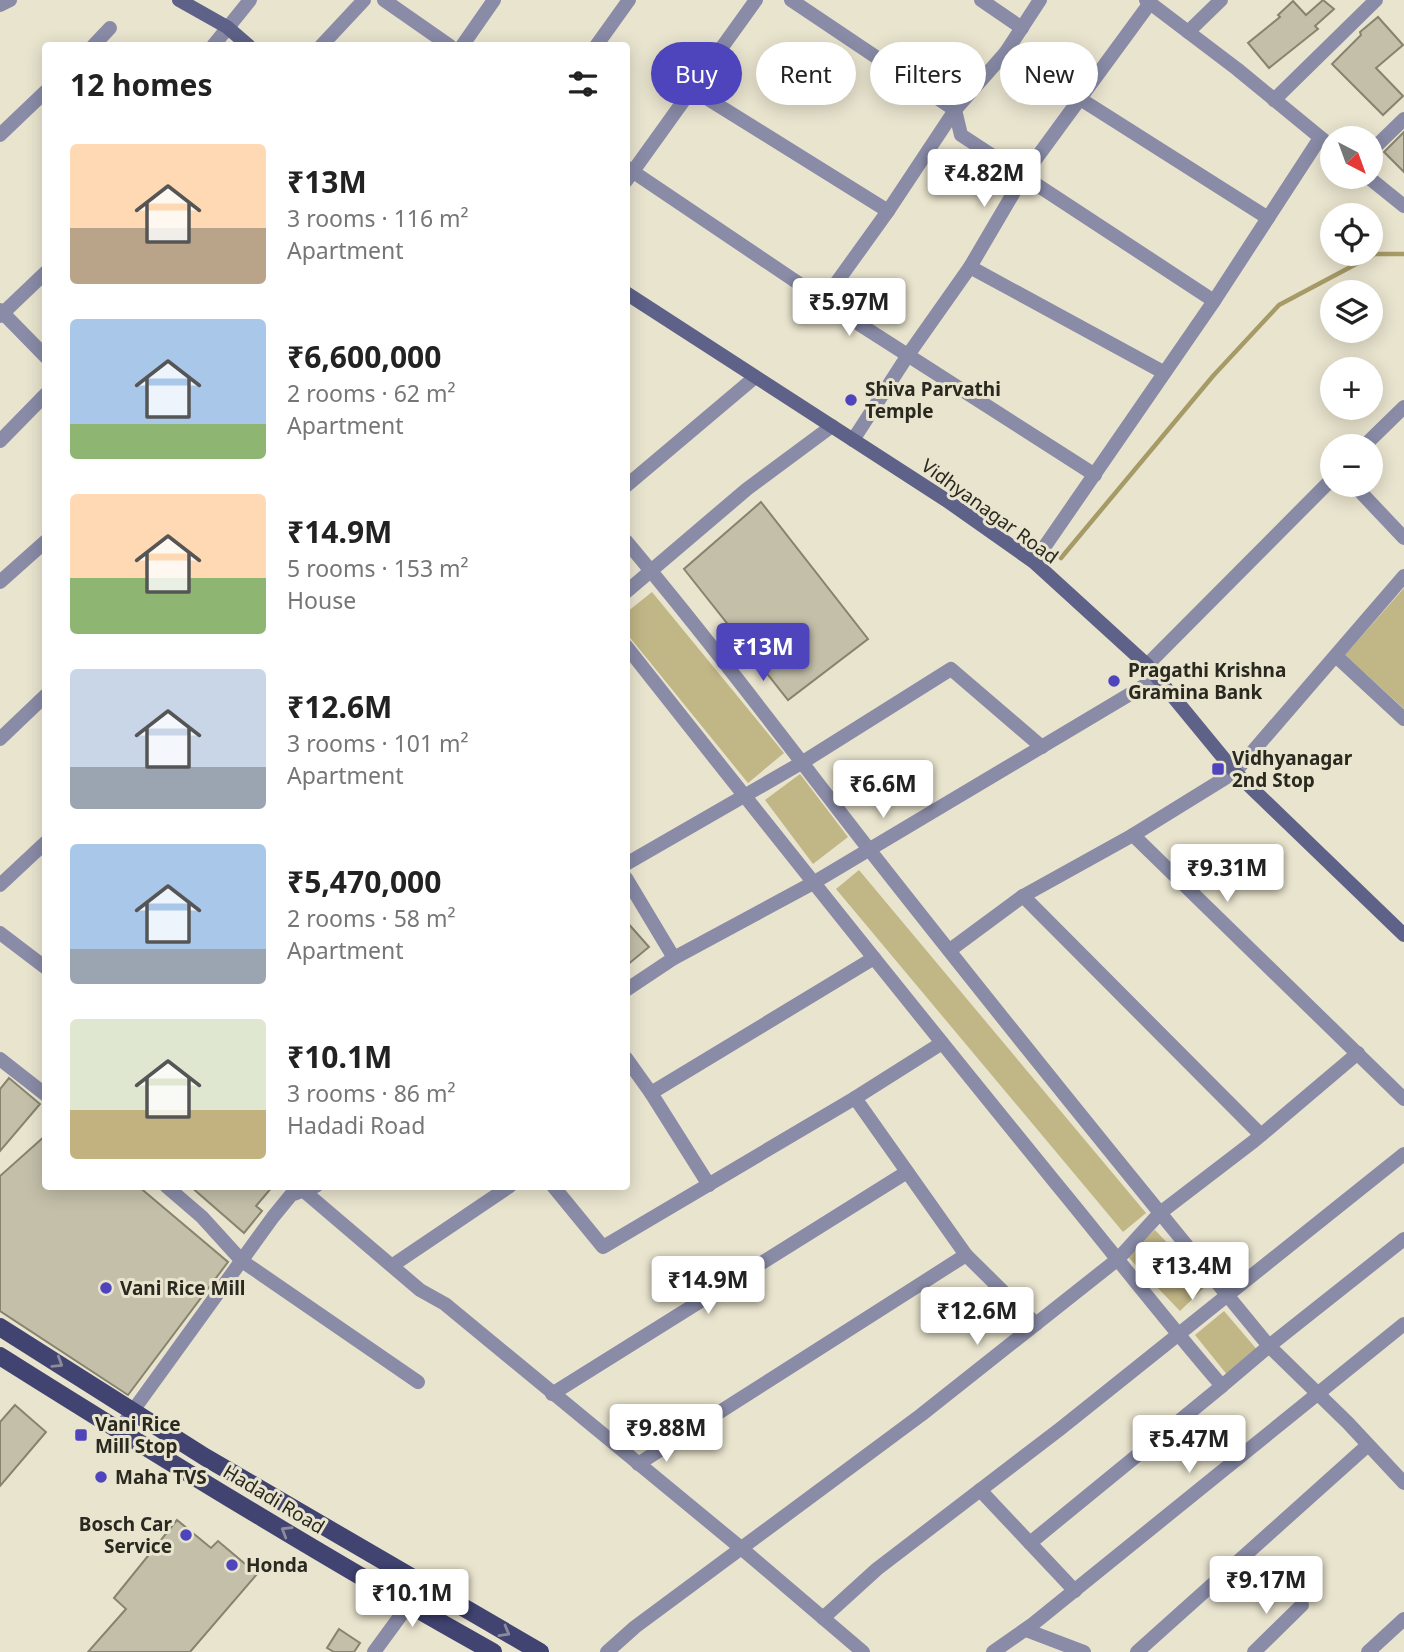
<!DOCTYPE html>
<html lang="en">
<head>
<meta charset="utf-8">
<style>
	body { margin:0; font-family:"Noto Sans",sans-serif; background:#f6f6f6; color:#222; height:100vh; display:flex; flex-direction:column; font-size:26px; white-space:nowrap }
	* { box-sizing:border-box; margin:0 }
	p { font-size:23px; color:#767676 }
	.icon { flex:none; width:38px; height:38px; fill:none; stroke:currentColor; stroke-width:2; stroke-linecap:round; stroke-linejoin:round }
	.map { position:relative; flex:1; overflow:hidden }
	.details { position:absolute; left:42px; top:42px; width:588px; height:1148px; display:flex; flex-direction:column; background:#fff; border-radius:7px; box-shadow:0 4px 18px #0003 }
	.details>* { flex:none }
	.top-card { position:absolute; left:651px; top:42px; width:648px; height:63px; display:flex; gap:14px }
	.needle { width:46px; rotate:139deg }
	.controls { position:absolute; left:1320px; top:126px; display:grid; gap:14px }
	.controls a { display:grid; place-items:center; width:63px; height:63px; border-radius:50%; background:#fff; box-shadow:0 4px 18px #0003; font-size:35px }
	.price { position:absolute; translate:-50% -60px; padding:0 16px; border-radius:7px; background:#fff; color:#222; font-size:23px; line-height:46px; filter:drop-shadow(0 2px 4px #0008) }
	.price::after { content:''; position:absolute; left:50%; top:42px; width:21px; height:16px; margin-left:-10px; background:inherit; clip-path:polygon(0 0,100% 0,50% 100%) }
	.price.active { background:#4e44bb; color:#fff }
	ul { padding:0; list-style:none }
	li { display:flex; align-items:center; gap:21px; height:175px; padding:0 28px }
	li span { display:grid; place-items:center; flex:none; width:196px; height:140px; border-radius:7px; color:#555 }
	li>.icon { margin-inline-start:auto }
	span .icon { width:84px; height:84px; fill:#fffc; stroke-width:1 }
	li b { font-size:30px }
	h2 { display:flex; justify-content:space-between; align-items:center; height:84px; padding:0 28px; font-size:30px }
	.pill { padding:0 24px; border-radius:32px; background:#fff; box-shadow:0 4px 18px #0003; font-size:24px; line-height:63px }
	.pill.active { background:#4e44bb; color:#fff }
	.map>svg:first-child { display:block }
</style>
</head>
<body>
<div class="map">
<svg width="1404" height="1652" viewBox="0 0 1404 1652">
	<rect width="100%" height="100%" fill="#e9e4ce"/>
	<g fill="#c1b686">
		<polygon points="1404,588 1404,709 1345,655"/>
		<polygon points="652,592 784,753 748,783 627,634 627,612"/>
		<polygon points="800,774 848,837 813,864 765,800"/>
		<polygon points="859,870 1146,1213 1123,1232 836,889"/>
		<polygon points="1155,1230 1207,1285 1180,1311 1127,1256"/>
		<polygon points="1224,1311 1259,1352 1229,1377 1195,1335"/>
	</g>
	<g fill="none" stroke-linecap="round" stroke-linejoin="round">
		<polyline stroke="#a69a67" stroke-width="4.5" points="1061,558 1213,376 1279,305 1375,254 1404,254"/>
	</g>
	<g fill="#c4bfa9" stroke="#87836e" stroke-width="2">
		<polygon points="1323,0 1334,9 1315,26 1318,29 1269,68 1248,43 1280,17 1278,15 1293,1 1306,15"/>
		<polygon points="1378,17 1403,45 1376,68 1403,96 1383,115 1332,64 1361,35 1360,32"/>
		<polygon points="1404,132 1404,172 1384,152"/>
		<polygon points="761,502 868,639 788,700 684,569"/>
		<polygon points="626,921 649,947 626,966"/>
		<polygon points="9,1078 40,1104 0,1151 0,1089"/>
		<polygon points="46,1135 46,1186 138,1186 228,1262 128,1395 0,1311 0,1176"/>
		<polygon points="190,1186 273,1186 256,1206 262,1211 244,1233"/>
		<polygon points="15,1405 46,1432 0,1486 0,1422"/>
		<polygon points="177,1520 211,1548 218,1541 257,1574 190,1652 88,1652 126,1609 114,1598"/>
		<polygon points="339,1629 360,1643 354,1652 334,1652 327,1648"/>
	</g>
	<g fill="none" stroke-linecap="round" stroke-linejoin="round">
		<g stroke="#898ba7" stroke-width="14">
			<polyline points="384,0 450,46"/>
			<polyline points="791,0 955,110 961,135 1214,301"/>
			<polyline points="981,0 1022,28"/>
			<polyline points="1146,0 1237,69 1332,147"/>
			<polyline points="0,5 10,0"/>
			<polyline points="1188,32 1221,0"/>
			<polyline points="93,46 110,28"/>
			<polyline points="213,46 250,0"/>
			<polyline points="321,46 364,0"/>
			<polyline points="462,46 494,0"/>
			<polyline points="596,46 629,0"/>
			<polyline points="1006,52 1268,218"/>
			<polyline points="692,89 888,211"/>
			<polyline points="1274,100 1376,0"/>
			<polyline points="0,135 46,91"/>
			<polyline points="1370,152 1404,119"/>
			<polyline points="626,167 859,324 1095,475"/>
			<polyline points="1368,177 1404,206"/>
			<polyline points="626,181 756,0"/>
			<polyline points="970,267 1163,372"/>
			<polyline points="824,300 888,211 955,110 1006,52 1040,0"/>
			<polyline points="0,310 46,357"/>
			<polyline points="0,316 46,272"/>
			<polyline points="853,440 908,355 970,267 1024,175 1150,3"/>
			<polyline points="0,441 46,394"/>
			<polyline points="1364,446 1404,407"/>
			<polyline points="1354,485 1404,538"/>
			<polyline points="626,486 754,378"/>
			<path d="M626,541C710,641 788,745 868,848C1000,1016 1134,1182 1269,1346L1222,1386C1164,1319 1110,1249 1054,1181C910,1004 768,826 626,646"/>
			<polyline points="1034,562 1214,301 1320,138"/>
			<polyline points="0,582 46,541"/>
			<polyline points="626,592 747,489 832,426"/>
			<polyline points="1336,656 1404,719"/>
			<polyline points="1147,665 1332,479"/>
			<polyline points="0,739 46,695"/>
			<polyline points="1133,835 1235,772 1404,576"/>
			<polyline points="626,864 803,762 951,669 1042,747"/>
			<polyline points="626,878 674,958"/>
			<polyline points="0,885 46,842"/>
			<polyline points="1023,896 1133,835 1404,1099"/>
			<polyline points="0,933 46,968"/>
			<polyline points="950,950 1023,896 1261,1135"/>
			<polyline points="626,990 674,958 813,883 1157,678"/>
			<polyline points="626,1058 651,1093"/>
			<polyline points="0,1059 46,1095"/>
			<polyline points="855,1098 942,1043"/>
			<polyline points="709,1185 651,1093 874,958"/>
			<polyline points="166,1186 202,1217 242,1261 418,1382"/>
			<polyline points="298,1186 420,1290 445,1304 741,1548 863,1652"/>
			<polyline points="553,1186 603,1247 855,1098 966,1255 638,1464"/>
			<polyline points="1404,1239 1269,1346 1348,1423 1404,1483"/>
			<polyline points="966,1255 1036,1324"/>
			<polyline points="393,1265 510,1186"/>
			<polyline points="552,1394 907,1172"/>
			<polyline points="119,1430 273,1217 291,1195 316,1186"/>
			<polyline points="980,1490 1075,1591"/>
			<polyline points="1030,1543 1222,1386"/>
			<polyline points="823,1618 877,1569 1060,1429 1404,1154"/>
			<polyline points="1026,1630 1084,1652"/>
			<polyline points="374,1652 423,1585"/>
			<polyline points="607,1652 635,1627 921,1415 1118,1259 1160,1213 1254,1141 1358,1053"/>
			<polyline points="993,1652 1033,1624 1404,1324"/>
			<polyline points="1137,1652 1368,1445"/>
			<polyline points="1254,1652 1302,1605"/>
			<polyline points="1368,1652 1404,1619"/>
		</g>
		<g stroke="#5e6188" stroke-width="14">
			<polyline points="179,0 227,27 249,46"/>
			<polyline points="626,293 946,500 1034,562 1147,665 1235,772 1404,935"/>
		</g>
		<g stroke="#414371" stroke-width="18">
			<polyline points="0,1327 205,1457 540,1652"/>
			<path d="M0,1356C162,1458 326,1559 493,1652"/>
		</g>
	</g>
	<defs><path id="oneway-chevron" d="M-2-3.5L2.5 0L-2 3.5" fill="none" stroke-width="1.6" stroke-linecap="round" stroke-linejoin="round" transform="scale(1.75)"/></defs>
	<g stroke="#8d8b9b">
		<use href="#oneway-chevron" transform="translate(58 1363) rotate(32)"/>
		<use href="#oneway-chevron" transform="translate(286 1531) rotate(-149)"/>
		<use href="#oneway-chevron" transform="translate(505 1632) rotate(30)"/>
	</g>
	<g fill="#4e44bb" stroke="#e9e4ce" stroke-width="2.5">
		<circle cx="851" cy="400" r="7"/>
		<circle cx="1114" cy="681" r="7"/>
		<rect x="1211" y="762" width="14" height="14" rx="3.5"/>
		<circle cx="106" cy="1288" r="7"/>
		<rect x="74" y="1428" width="14" height="14" rx="3.5"/>
		<circle cx="101" cy="1477" r="7"/>
		<circle cx="186" cy="1535" r="7"/>
		<circle cx="232" cy="1565" r="7"/>
	</g>
	<g text-anchor="middle" stroke-width="6" stroke-linejoin="round" paint-order="stroke">
		<g font-size="19" font-weight="bold" fill="#2a2920" stroke="#e9e4ce" text-anchor="start">
			<text x="865" y="396">Shiva Parvathi<tspan x="865" dy="22">Temple</tspan></text>
			<text x="1128" y="677">Pragathi Krishna<tspan x="1128" dy="22">Gramina Bank</tspan></text>
			<text x="1232" y="765">Vidhyanagar<tspan x="1232" dy="22">2nd Stop</tspan></text>
			<text x="120" y="1295">Vani Rice Mill</text>
			<text x="95" y="1431">Vani Rice<tspan x="95" dy="22">Mill Stop</tspan></text>
			<text x="115" y="1484">Maha TVS</text>
			<text x="172" y="1531" text-anchor="end">Bosch Car<tspan x="172" dy="22">Service</tspan></text>
			<text x="246" y="1572">Honda</text>
		</g>
		<g font-size="19" fill="#2a2920" stroke="#e9e4ce">
			<text transform="translate(990 511) rotate(36)" y="7">Vidhyanagar Road</text>
			<text transform="translate(274 1499) rotate(31)" y="7">Hadadi Road</text>
		</g>
	</g>
</svg>
<div class="controls">
<a><svg class="needle" viewBox="-14 -14 28 28"><path d="M0-13l5 13h-10z" fill="#e53935"/><path d="M0 13l5-13h-10z" fill="#767676"/></svg></a>
<a><svg class="icon" aria-label="locate" viewBox="0 0 24 24"><circle cx="12" cy="12" r="6"/><path d="M12 2v4M12 18v4M2 12h4M18 12h4"/></svg></a>
<a><svg class="icon" aria-label="layers" viewBox="0 0 24 24"><path d="M12 4l9 5-9 5-9-5zM3 14l9 5 9-5"/></svg></a>
<a>+</a>
<a>−</a>
</div>
<b class="price" style="left:984px;top:209px">₹4.82M</b>
<b class="price" style="left:849px;top:338px">₹5.97M</b>
<b class="price active" style="left:763px;top:683px">₹13M</b>
<b class="price" style="left:883px;top:820px">₹6.6M</b>
<b class="price" style="left:1227px;top:904px">₹9.31M</b>
<b class="price" style="left:1192px;top:1302px">₹13.4M</b>
<b class="price" style="left:708px;top:1316px">₹14.9M</b>
<b class="price" style="left:977px;top:1347px">₹12.6M</b>
<b class="price" style="left:666px;top:1464px">₹9.88M</b>
<b class="price" style="left:1189px;top:1475px">₹5.47M</b>
<b class="price" style="left:1266px;top:1616px">₹9.17M</b>
<b class="price" style="left:412px;top:1629px">₹10.1M</b>
<div class="top-card">
<a class="pill active">Buy</a>
<a class="pill">Rent</a>
<a class="pill">Filters</a>
<a class="pill">New</a>
</div>
<section class="details">
<h2>12 homes<svg class="icon" aria-label="filters" viewBox="0 0 24 24"><path d="M4 7h16M4 17h16"/><circle cx="9" cy="7" r="2"/><circle cx="15" cy="17" r="2"/></svg></h2>
<ul>
<li><span style="background:linear-gradient(#ffd9b3 60%,#b9a48a 0)"><svg class="icon" aria-label="home" viewBox="0 0 24 24"><path d="M3 11l9-7 9 7M6 9v11h12V9"/></svg></span><div><b>₹13M</b><p>3 rooms · 116 m²</p><p>Apartment</p></div></li>
<li><span style="background:linear-gradient(#a9c7e8 75%,#8fb573 0)"><svg class="icon" aria-label="home" viewBox="0 0 24 24"><path d="M3 11l9-7 9 7M6 9v11h12V9"/></svg></span><div><b>₹6,600,000</b><p>2 rooms · 62 m²</p><p>Apartment</p></div></li>
<li><span style="background:linear-gradient(#ffd9b3 60%,#8fb573 0)"><svg class="icon" aria-label="home" viewBox="0 0 24 24"><path d="M3 11l9-7 9 7M6 9v11h12V9"/></svg></span><div><b>₹14.9M</b><p>5 rooms · 153 m²</p><p>House</p></div></li>
<li><span style="background:linear-gradient(#c9d6e8 70%,#9aa5b1 0)"><svg class="icon" aria-label="home" viewBox="0 0 24 24"><path d="M3 11l9-7 9 7M6 9v11h12V9"/></svg></span><div><b>₹12.6M</b><p>3 rooms · 101 m²</p><p>Apartment</p></div></li>
<li><span style="background:linear-gradient(#a9c7e8 75%,#9aa5b1 0)"><svg class="icon" aria-label="home" viewBox="0 0 24 24"><path d="M3 11l9-7 9 7M6 9v11h12V9"/></svg></span><div><b>₹5,470,000</b><p>2 rooms · 58 m²</p><p>Apartment</p></div></li>
<li><span style="background:linear-gradient(#dfe7d0 65%,#c2b280 0)"><svg class="icon" aria-label="home" viewBox="0 0 24 24"><path d="M3 11l9-7 9 7M6 9v11h12V9"/></svg></span><div><b>₹10.1M</b><p>3 rooms · 86 m²</p><p>Hadadi Road</p></div></li>
</ul>
</section>
</div>
</body>
</html>
